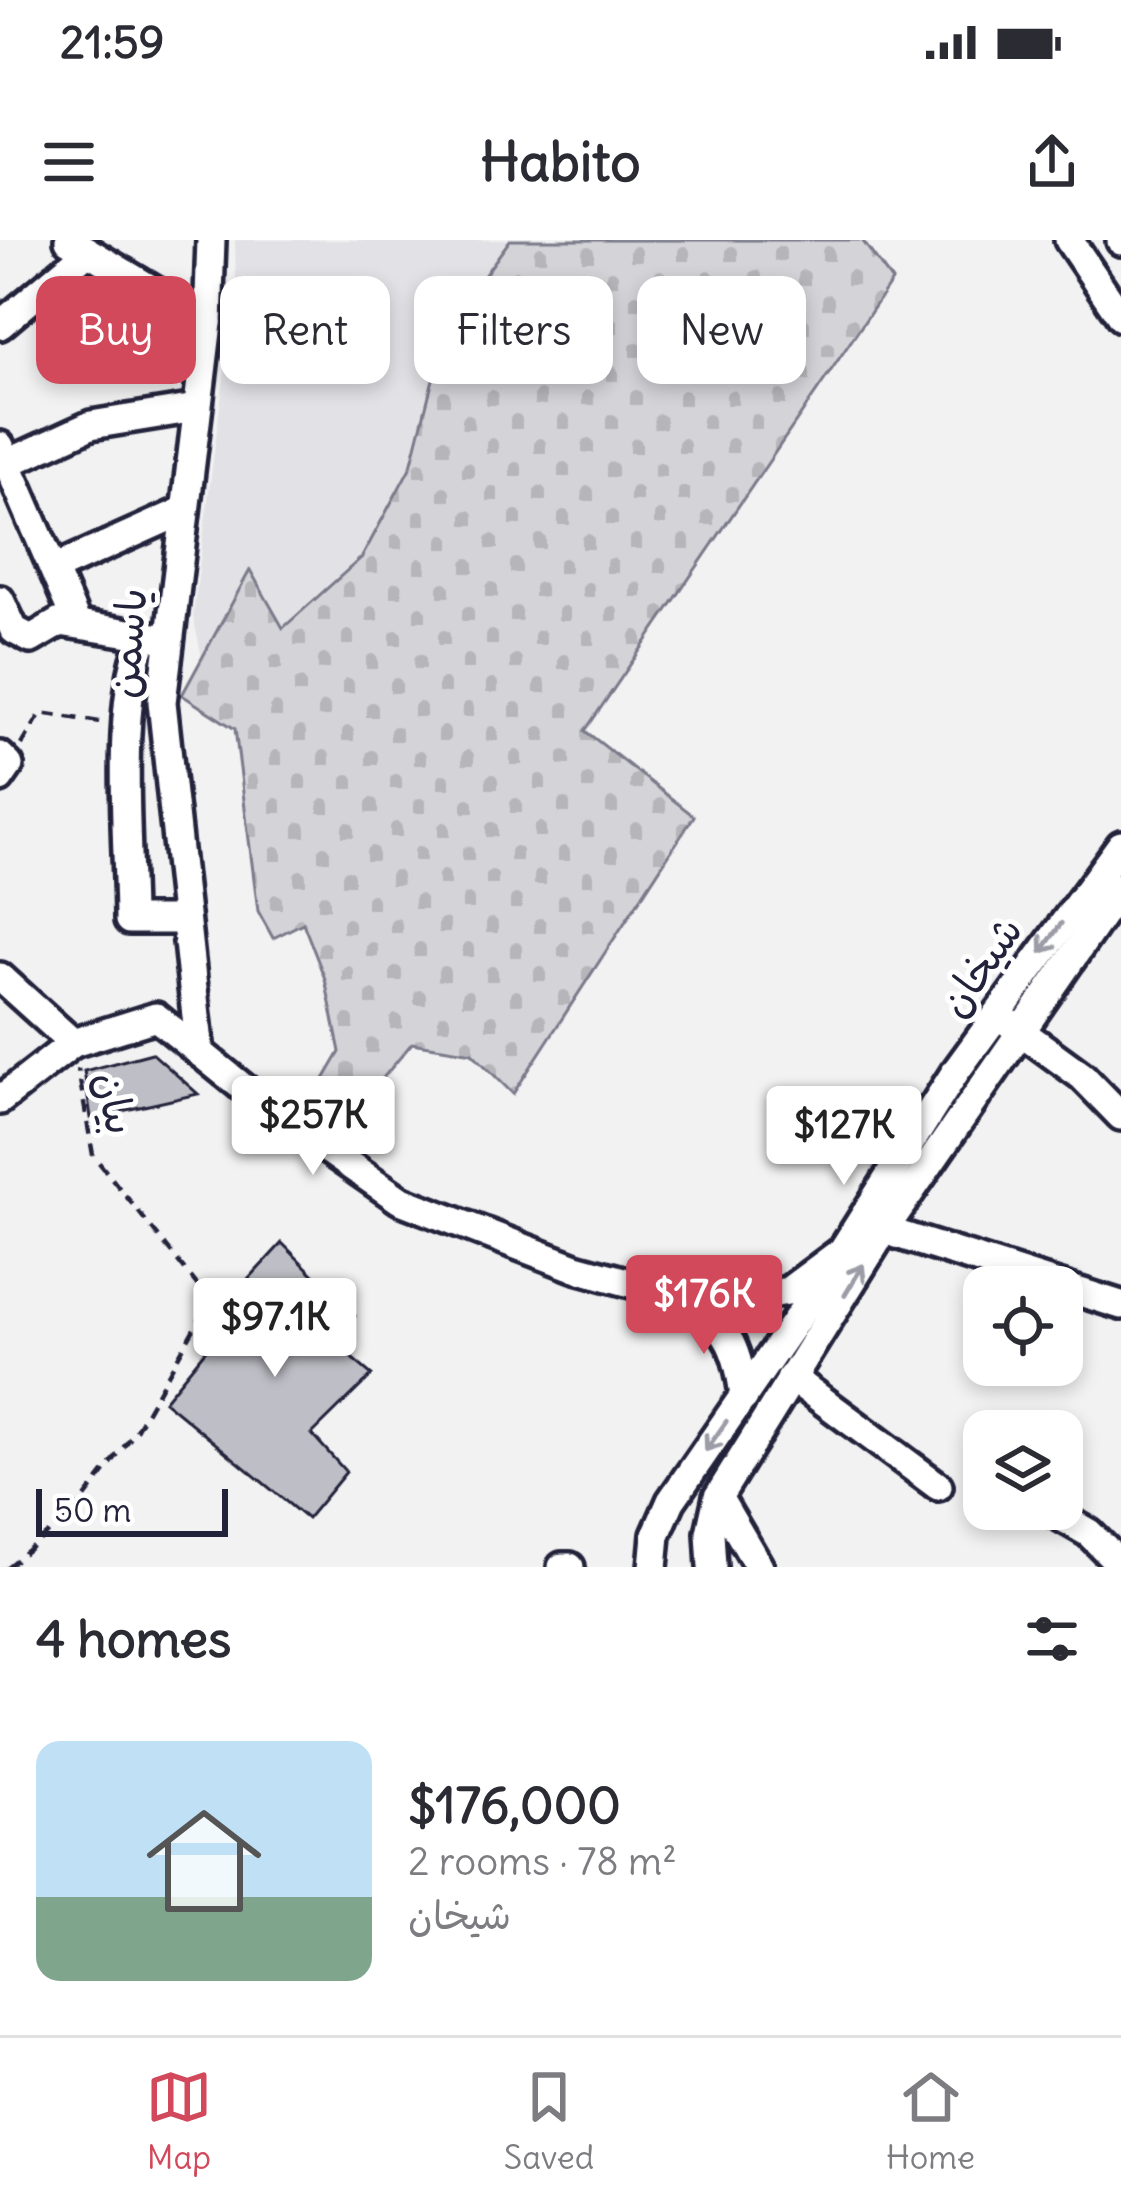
<!DOCTYPE html>
<html lang="en">
<head>
<meta charset="utf-8">
<style>
	body { margin:0; font-family:Delius,"Playpen Sans Arabic",sans-serif; background:#f2f2f3; color:#2b2b33; height:100vh; display:flex; flex-direction:column; font-size:45px; white-space:nowrap }
	* { box-sizing:border-box; margin:0 }
	p { font-size:39px; color:#7c7c81 }
	.icon { flex:none; width:66px; height:66px; fill:none; stroke:currentColor; stroke-width:2; stroke-linecap:round; stroke-linejoin:round }
	.map { position:relative; height:1327px; overflow:hidden }
	.side { display:flex; flex-direction:column; background:#fff; flex:1 }
	.side>* { flex:none }
	.hud { position:absolute; left:36px; top:36px; width:1050px; height:108px; display:flex; gap:24px }
	.tools { position:absolute; left:963px; top:1026px; display:grid; gap:24px }
	.tools a { display:grid; place-items:center; width:120px; height:120px; border-radius:24px; background:#fff; box-shadow:0 6px 18px #0003; font-size:60px }
	.scale { position:absolute; left:36px; bottom:30px; width:192px; box-sizing:border-box; padding-left:12px; border:6px solid #22223b; border-top:0; font-size:33px; line-height:42px; white-space:nowrap; color:#22223b; -webkit-text-stroke:9px #fff; paint-order:stroke }
	.price { position:absolute; translate:-50% -102px; padding:0 27px; border-radius:12px; background:#fff; color:#222; font-size:39px; line-height:78px; filter:drop-shadow(0 3px 6px #0008) }
	.price::after { content:''; position:absolute; left:50%; top:72px; width:36px; height:27px; margin-left:-18px; background:inherit; clip-path:polygon(0 0,100% 0,50% 100%) }
	.price.active { background:#d1495b; color:#fff }
	ul { padding:0; list-style:none }
	li { display:flex; align-items:center; gap:36px; height:300px; padding:0 36px }
	li span { display:grid; place-items:center; flex:none; width:336px; height:240px; border-radius:24px; color:#555 }
	li>.icon { margin-inline-start:auto }
	span .icon { width:144px; height:144px; fill:#fffc; stroke-width:1 }
	li b { font-size:51px }
	h2 { display:flex; justify-content:space-between; align-items:center; height:144px; padding:0 36px; font-size:51px }
	.pill { padding:0 42px; border-radius:24px; background:#fff; box-shadow:0 6px 18px #0003; font-size:42px; line-height:108px }
	.pill.active { background:#d1495b; color:#fff }
	.status { display:flex; justify-content:space-between; align-items:center; height:84px; padding:0 60px; background:#fff; direction:ltr }
	.status svg { height:33px; fill:currentColor }
	header { display:flex; justify-content:space-between; align-items:center; height:156px; padding:0 36px; background:#fff; font-size:54px; font-weight:700 }
	.menu { display:flex; justify-content:space-around; align-items:center; height:168px; border-top:3px solid #e1e1e2; background:#fff; font-size:33px; color:#7c7c81 }
	.menu a { display:grid; justify-items:center; gap:6px }
	.menu .active { color:#d1495b }
	.map>svg:first-child { display:block }
</style>
</head>
<body>
<div class="status"><b>21:59</b><svg viewBox="0 0 49 12"><path d="M0 12V9h3v3zM5 12V6h3v6zM10 12V3h3v9zM15 12V0h3v12zM26 1h20v11H26zM47 4h2v5h-2z"/></svg></div>
<header><svg class="icon" aria-label="menu" viewBox="0 0 24 24"><path d="M4 6h16M4 12h16M4 18h16"/></svg>Habito<svg class="icon" aria-label="share" viewBox="0 0 24 24"><path d="M12 15V3M7 8l5-5 5 5M5 13v7h14v-7"/></svg></header>
<div class="map">
<svg width="1121" height="1327" viewBox="0 0 1121 1327">
	<defs>
		<pattern id="cemetery-stones" width="16" height="16" patternUnits="userSpaceOnUse" patternTransform="scale(3)"><rect width="16" height="16" fill="#d3d3d8"/><path d="M2 7V4a2 2 0 0 1 4 0v3zM10 15v-3a2 2 0 0 1 4 0v3z" fill="#b5b5ba"/></pattern>
	</defs>
	<rect width="100%" height="100%" fill="#f2f2f3"/>
	<filter id="ink" filterUnits="userSpaceOnUse"><feTurbulence type="fractalNoise" baseFrequency=".00833" numOctaves="2"/><feDisplacementMap in="SourceGraphic" scale="24" xChannelSelector="R" yChannelSelector="G"/><feConvolveMatrix kernelMatrix="1 2 1 2 8 2 1 2 1" color-interpolation-filters="sRGB"/></filter>
	<g filter="url(#ink)">
		<polygon fill="#e2e2e6" points="235,0 510,0 446,88 411,226 362,317 283,388 249,331 202,418 193,375 236,44"/>
		<polygon fill="url(#cemetery-stones)" stroke="#7a7a8a" stroke-width="3" points="510,0 862,0 892,41 585,491 694,576 513,854 472,813 412,803 344,885 310,863 340,812 325,739 303,683 273,698 258,671 235,489 182,455 250,330 283,388 362,317 411,226 446,88"/>
		<g fill="#bebec6" stroke="#22223b" stroke-width="3">
			<polygon points="152,813 198,854 91,878 84,831"/>
			<polygon points="282,1003 355,1076 335,1104 372,1135 312,1194 346,1232 307,1279 164,1161 218,1095 208,1083"/>
		</g>
		<g fill="none" stroke-linecap="round" stroke-linejoin="round">
			<defs>
				<g id="minor">
					<polyline points="69,0 208,83"/>
					<polyline points="1069,0 1121,77"/>
					<polyline points="1121,0 1121,1"/>
					<polyline points="0,85 87,12"/>
					<polyline points="0,206 77,384"/>
					<polyline points="8,223 91,185 196,168"/>
					<polyline points="56,328 183,271"/>
					<polyline points="0,360 14,390 31,399 60,382 161,398"/>
					<path d="M146,395C113,451 129,611 129,680H185"/>
					<polyline points="0,516 9,525 0,538"/>
					<polyline points="0,737 73,803 156,777 272,871 400,960 576,1028 696,1061 735,1060 788,1051 839,1013"/>
					<polyline points="1005,780 1082,836 1121,876"/>
					<polyline points="200,813 162,462 208,83 211,0"/>
					<polyline points="0,860 73,803"/>
					<polyline points="884,990 1121,1065"/>
					<path d="M696,1061C729,1090 739,1113 744,1157"/>
					<polyline points="791,1137 938,1246"/>
					<polyline points="718,1257 759,1327"/>
					<polyline points="1056,1274 1089,1293 1121,1325"/>
					<polyline points="562,1327 570,1327"/>
					<polyline points="653,1327 656,1295 671,1261 823,1041 956,831 1121,605"/>
					<polyline points="712,1327 710,1293 718,1257 884,990 1121,647"/>
				</g>
			</defs>
			<use href="#minor" stroke="#22223b" stroke-width="36"/>
			<g stroke="#22223b" stroke-width="4.5" stroke-dasharray="12 9" stroke-linecap="butt">
				<polyline points="22,505 41,473 100,482"/>
				<polyline points="7,1327 74,1272 135,1192 210,1061 93,915 78,829"/>
			</g>
			<use href="#minor" stroke="#fff" stroke-width="27"/>
		</g>
		<defs><path id="oneway-shaft" d="M-6 0H5M1.5-3L5.5 0L1.5 3" fill="none" stroke-width="1.6" stroke-linecap="round" stroke-linejoin="round" transform="scale(3)"/></defs>
		<g stroke="#9c9ca7">
			<use href="#oneway-shaft" transform="translate(1051 698) rotate(125)"/>
			<use href="#oneway-shaft" transform="translate(854 1040) rotate(-59)"/>
			<use href="#oneway-shaft" transform="translate(716 1196) rotate(125)"/>
		</g>
	</g>
	<g text-anchor="middle" stroke-width="10" stroke-linejoin="round" paint-order="stroke">
		<g font-size="42" fill="#22223b" stroke="#fff">
			<text transform="translate(127 403) rotate(-85)" y="15">یاسمن</text>
			<text transform="translate(980 726) rotate(-55)" y="15">شیخان</text>
			<text transform="translate(116 863) rotate(78)" y="15">بیان</text>
		</g>
	</g>
</svg>
<div class="tools">
<a><svg class="icon" aria-label="locate" viewBox="0 0 24 24"><circle cx="12" cy="12" r="6"/><path d="M12 2v4M12 18v4M2 12h4M18 12h4"/></svg></a>
<a><svg class="icon" aria-label="layers" viewBox="0 0 24 24"><path d="M12 4l9 5-9 5-9-5zM3 14l9 5 9-5"/></svg></a>
</div>
<div class="scale">50 m</div>
<b class="price" style="left:313px;top:938px">$257K</b>
<b class="price" style="left:844px;top:948px">$127K</b>
<b class="price active" style="left:704px;top:1117px">$176K</b>
<b class="price" style="left:275px;top:1140px">$97.1K</b>
<div class="hud">
<a class="pill active">Buy</a>
<a class="pill">Rent</a>
<a class="pill">Filters</a>
<a class="pill">New</a>
</div>
</div>
<section class="side">
<h2>4 homes<svg class="icon" aria-label="filters" viewBox="0 0 24 24"><path d="M4 7h16M4 17h16"/><circle cx="9" cy="7" r="2"/><circle cx="15" cy="17" r="2"/></svg></h2>
<ul>
<li><span style="background:linear-gradient(#bfe0f5 65%,#7fa58c 0)"><svg class="icon" aria-label="home" viewBox="0 0 24 24"><path d="M3 11l9-7 9 7M6 9v11h12V9"/></svg></span><div><b>$176,000</b><p>2 rooms · 78 m²</p><p>شیخان</p></div></li>
</ul>
</section>
<nav class="menu">
<a class="active"><svg class="icon" aria-label="map" viewBox="0 0 24 24"><path d="M3 6l6-2 6 2 6-2v14l-6 2-6-2-6 2zM9 4v14M15 6v14"/></svg>Map</a>
<a><svg class="icon" aria-label="saved" viewBox="0 0 24 24"><path d="M7 4h10v16l-5-4-5 4z"/></svg>Saved</a>
<a><svg class="icon" aria-label="home" viewBox="0 0 24 24"><path d="M3 11l9-7 9 7M6 9v11h12V9"/></svg>Home</a>
</nav>
</body>
</html>
